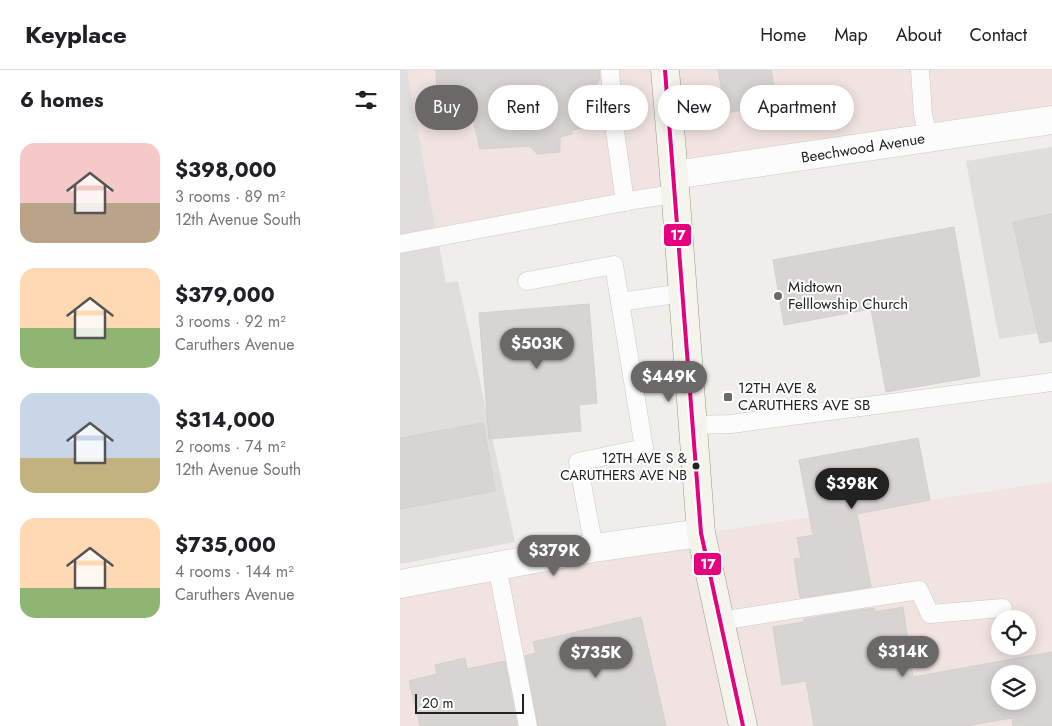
<!DOCTYPE html>
<html lang="en">
<head>
<meta charset="utf-8">
<style>
	body { margin:0; font-family:Jost,sans-serif; background:#f6f6f6; color:#202124; height:100vh; display:flex; flex-direction:column; font-size:19px; white-space:nowrap }
	* { box-sizing:border-box; margin:0 }
	p { font-size:16px; color:#757577 }
	.icon { flex:none; width:28px; height:28px; fill:none; stroke:currentColor; stroke-width:2; stroke-linecap:round; stroke-linejoin:round }
	.map { position:relative; flex:1; overflow:hidden }
	.panel { display:flex; flex-direction:column; background:#fff; width:400px }
	.panel>* { flex:none }
	.top-card { position:absolute; left:15px; top:15px; width:475px; height:45px; display:flex; gap:10px }
	.fabs { position:absolute; left:591px; top:540px; display:grid; gap:10px }
	.fabs a { display:grid; place-items:center; width:45px; height:45px; border-radius:50%; background:#fff; box-shadow:0 2px 12px #0003; font-size:25px }
	.scale { position:absolute; left:15px; bottom:12px; width:109px; box-sizing:border-box; padding-left:5px; border:2px solid #222; border-top:0; font-size:14px; line-height:18px; white-space:nowrap; color:#222; -webkit-text-stroke:4px #fff; paint-order:stroke }
	.price { position:absolute; translate:-50% -42px; padding:0 11px; border-radius:18px; background:#6a6968; color:#fff; font-size:16px; line-height:32px; filter:drop-shadow(0 1px 2px #0008) }
	.price::after { content:''; position:absolute; left:50%; top:30px; width:15px; height:11px; margin-left:-8px; background:inherit; clip-path:polygon(0 0,100% 0,50% 100%) }
	.price.active { background:#222; color:#fff }
	ul { padding:0; list-style:none }
	li { display:flex; align-items:center; gap:15px; height:125px; padding:0 20px }
	li span { display:grid; place-items:center; flex:none; width:140px; height:100px; border-radius:15px; color:#555 }
	li>.icon { margin-inline-start:auto }
	span .icon { width:60px; height:60px; fill:#fffc; stroke-width:1 }
	li b { font-size:21px }
	h2 { display:flex; justify-content:space-between; align-items:center; height:60px; padding:0 20px; font-size:21px }
	.pill { padding:0 18px; border-radius:22px; background:#fff; box-shadow:0 2px 12px #0003; font-size:18px; line-height:45px }
	.pill.active { background:#6a6968; color:#fff }
	header { display:flex; align-items:center; gap:30px; box-sizing:border-box; height:70px; padding:0 25px; background:#fff; border-bottom:1px solid #e0e0e0 }
	header strong { font-size:24px }
	nav { display:flex; gap:28px; margin-inline-start:auto; font-size:18px }
	main { display:flex; flex:1; min-height:0 }
	.map>svg:first-child { display:block }
</style>
</head>
<body>
<header>
<strong>Keyplace</strong>
<nav><a>Home</a><a>Map</a><a>About</a><a>Contact</a></nav>
</header>
<main>
<section class="panel">
<h2>6 homes<svg class="icon" aria-label="filters" viewBox="0 0 24 24"><path d="M4 7h16M4 17h16"/><circle cx="9" cy="7" r="2"/><circle cx="15" cy="17" r="2"/></svg></h2>
<ul>
<li><span style="background:linear-gradient(#f6c9c9 60%,#b9a48a 0)"><svg class="icon" aria-label="home" viewBox="0 0 24 24"><path d="M3 11l9-7 9 7M6 9v11h12V9"/></svg></span><div><b>$398,000</b><p>3 rooms · 89 m²</p><p>12th Avenue South</p></div></li>
<li><span style="background:linear-gradient(#ffd9b3 60%,#8fb573 0)"><svg class="icon" aria-label="home" viewBox="0 0 24 24"><path d="M3 11l9-7 9 7M6 9v11h12V9"/></svg></span><div><b>$379,000</b><p>3 rooms · 92 m²</p><p>Caruthers Avenue</p></div></li>
<li><span style="background:linear-gradient(#c9d6e8 65%,#c2b280 0)"><svg class="icon" aria-label="home" viewBox="0 0 24 24"><path d="M3 11l9-7 9 7M6 9v11h12V9"/></svg></span><div><b>$314,000</b><p>2 rooms · 74 m²</p><p>12th Avenue South</p></div></li>
<li><span style="background:linear-gradient(#ffd9b3 70%,#8fb573 0)"><svg class="icon" aria-label="home" viewBox="0 0 24 24"><path d="M3 11l9-7 9 7M6 9v11h12V9"/></svg></span><div><b>$735,000</b><p>4 rooms · 144 m²</p><p>Caruthers Avenue</p></div></li>
</ul>
</section>
<div class="map">
<svg width="652" height="656" viewBox="0 0 652 656">
	<rect width="100%" height="100%" fill="#f0eeeb"/>
	<g fill="#dfdedc">
		<polygon points="0,0 7,0 46,213 58,211 115,472 0,494"/>
		<polygon points="652,77 652,261 599,269 566,91"/>
	</g>
	<g fill="#f1e3e1" fill-rule="evenodd">
		<polygon points="7,0 652,0 652,50 275,105 275,124 37,167"/>
		<path d="M652,412V656H0V514L255,470ZM600,549H628V576H600ZM600,604H628V631H600Z"/>
	</g>
	<g fill="#d7d4d2" stroke="#d3d0cc" fill-rule="evenodd">
		<polygon points="36,0 199,0 200,9 187,29 190,50 184,50 183,58 172,60 172,64 160,67 160,82 137,84 130,76 80,79 73,49 38,50"/>
		<polygon points="318,0 371,0 377,34 326,43"/>
		<polygon points="652,144 652,271 640,273 613,152"/>
		<polygon points="554,157 580,306 486,322 471,239 384,255 373,190"/>
		<polygon points="189,234 197,333 179,335 181,361 89,369 79,243"/>
		<polygon points="83,353 95,421 0,439 0,368"/>
		<polygon points="518,368 530,430 457,444 471,517 400,528 394,489 401,488 397,468 413,465 399,390"/>
		<path d="M503,537L513,607L652,582V656H613L612,648L566,656H414L406,611L382,615L373,557L404,552V549L474,538L475,542ZM600,604H628V631H600Z"/>
		<polygon points="241,547 266,656 138,656 125,586 136,583 133,572"/>
		<polygon points="65,588 67,599 105,591 117,656 20,656 9,611 37,604 35,595"/>
	</g>
	<g fill="none" stroke-linecap="round" stroke-linejoin="round">
		<defs>
			<g id="lane">
				<polyline points="210,0 214,54 225,132"/>
				<polyline points="520,0 523,45 529,68"/>
				<polyline points="0,174 240,129 275,124"/>
				<polyline points="127,211 214,195 220,232"/>
				<polyline points="292,355 331,354 652,312"/>
				<polyline points="194,478 178,392 244,378 220,232 283,223"/>
				<polyline points="97,496 128,656"/>
				<polyline points="320,551 519,520 530,544 603,538"/>
			</g>
			<g id="street">
				<polyline points="274,105 652,50"/>
				<polyline points="0,514 194,478 301,463"/>
			</g>
			<polyline id="secondary" points="265,0 274,105 301,463 343,656"/>
		</defs>
		<use href="#lane" stroke="#c9c8c7" stroke-width="19"/>
		<use href="#street" stroke="#c9c8c7" stroke-width="29"/>
		<use href="#secondary" stroke="#999a82" stroke-width="29"/>
		<use href="#lane" stroke="#fdfcfc" stroke-width="18"/>
		<use href="#street" stroke="#fdfcfc" stroke-width="28"/>
		<use href="#secondary" stroke="#f4f4ed" stroke-width="28"/>
		<defs>
			<polyline id="bus-1" points="265,0 301,463 343,656"/>
		</defs>
		<use href="#bus-1" stroke="#fff" stroke-width="8"/>
		<use href="#bus-1" stroke="#e5007d" stroke-width="4"/>
	</g>
	<g fill="#6a6968" stroke="#fff" stroke-width="2">
		<circle cx="378" cy="226" r="5"/>
		<rect x="323" y="322" width="10" height="10" rx="2.5"/>
	</g>
	<circle fill="#222" stroke="#fff" stroke-width="2" cx="296" cy="396" r="4.5"/>
	<g text-anchor="middle" stroke-width="4" stroke-linejoin="round" paint-order="stroke">
		<g font-size="14" fill="#222" stroke="#fff" text-anchor="end">
			<text x="287" y="393">12TH AVE S &amp;<tspan x="287" dy="17">CARUTHERS AVE NB</tspan></text>
		</g>
		<g font-size="15" fill="#222" stroke="#fff">
			<text transform="translate(463 78) rotate(-9)" y="5">Beechwood Avenue</text>
		</g>
		<g font-size="15" fill="#222" stroke="#fff" text-anchor="start">
			<text x="388" y="222">Midtown<tspan x="388" dy="17">Felllowship Church</tspan></text>
			<text x="338" y="323">12TH AVE &amp;<tspan x="338" dy="17">CARUTHERS AVE SB</tspan></text>
		</g>
	</g>
	<g stroke="#fff" stroke-width="2">
		<rect x="263" y="153" width="29" height="24" rx="5" fill="#e5007d"/>
		<rect x="293" y="482" width="29" height="24" rx="5" fill="#e5007d"/>
	</g>
	<g font-size="14" text-anchor="middle" font-weight="bold" fill="#fff">
		<text x="278" y="170">17</text>
		<text x="308" y="499">17</text>
	</g>
</svg>
<div class="fabs">
<a><svg class="icon" aria-label="locate" viewBox="0 0 24 24"><circle cx="12" cy="12" r="6"/><path d="M12 2v4M12 18v4M2 12h4M18 12h4"/></svg></a>
<a><svg class="icon" aria-label="layers" viewBox="0 0 24 24"><path d="M12 4l9 5-9 5-9-5zM3 14l9 5 9-5"/></svg></a>
</div>
<div class="scale">20 m</div>
<b class="price" style="left:137px;top:300px">$503K</b>
<b class="price" style="left:269px;top:333px">$449K</b>
<b class="price active" style="left:452px;top:440px">$398K</b>
<b class="price" style="left:154px;top:507px">$379K</b>
<b class="price" style="left:503px;top:608px">$314K</b>
<b class="price" style="left:196px;top:609px">$735K</b>
<div class="top-card">
<a class="pill active">Buy</a>
<a class="pill">Rent</a>
<a class="pill">Filters</a>
<a class="pill">New</a>
<a class="pill">Apartment</a>
</div>
</div>
</main>
</body>
</html>
